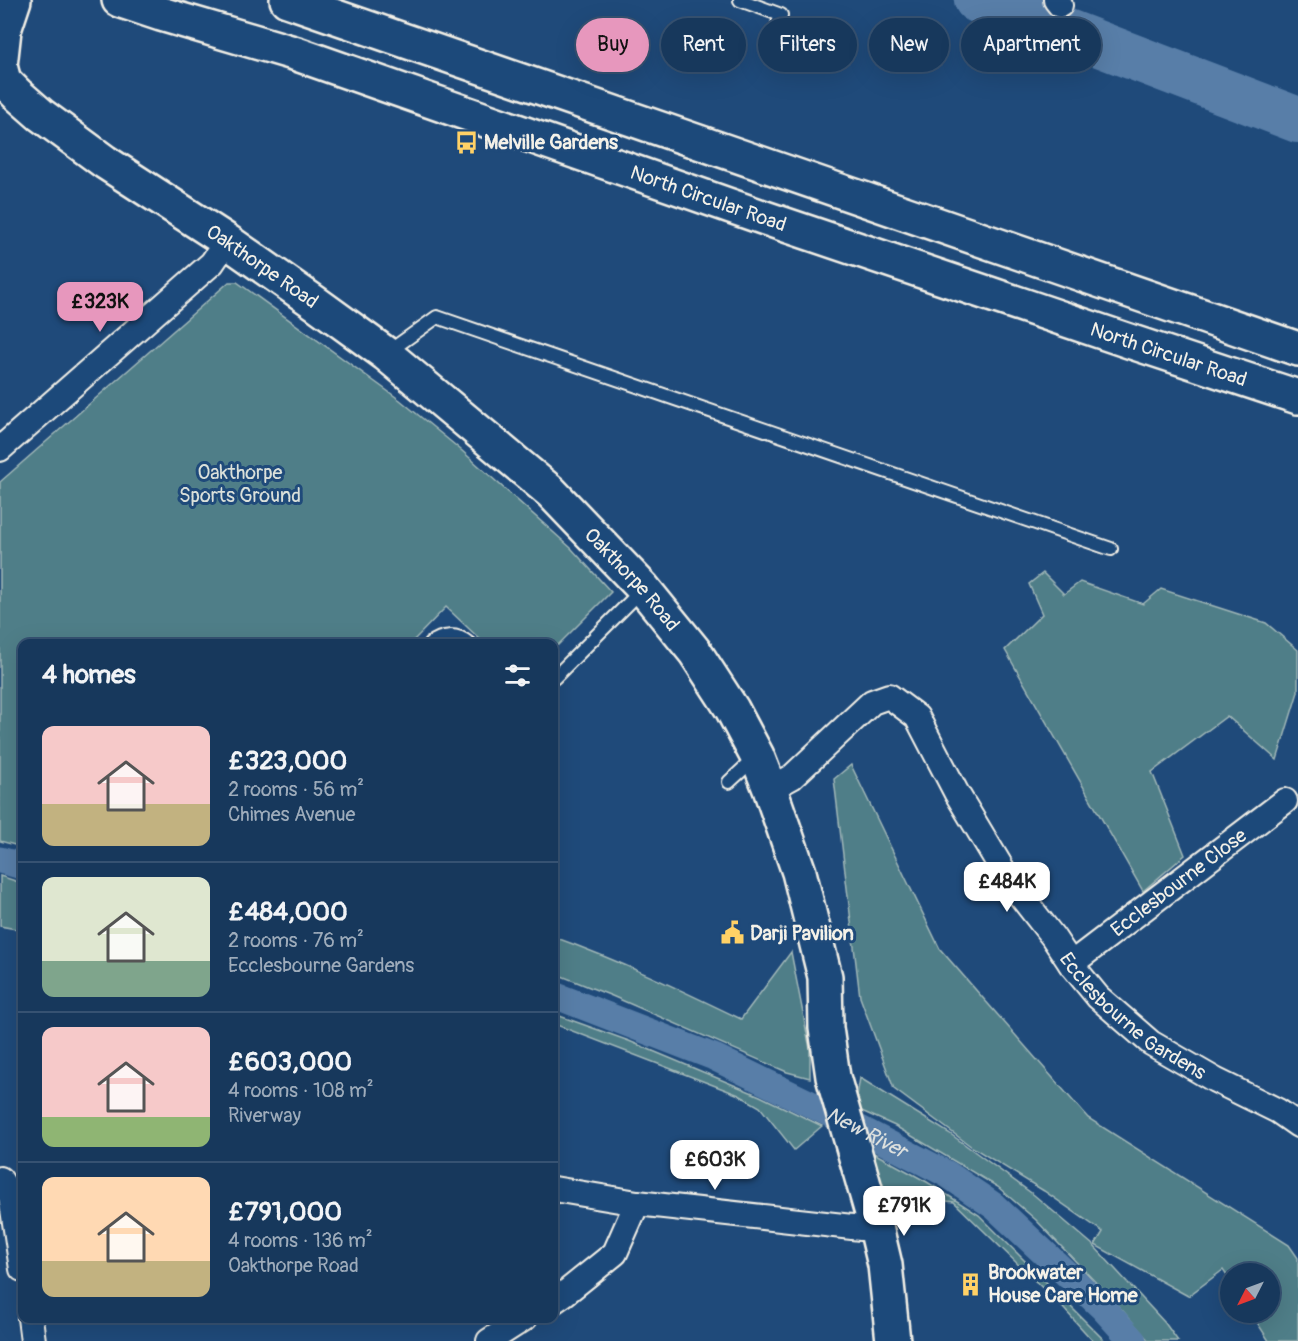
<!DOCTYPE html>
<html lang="en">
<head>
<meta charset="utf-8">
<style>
	body { margin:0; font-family:Pangolin,sans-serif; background:#244365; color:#f1f3f6; height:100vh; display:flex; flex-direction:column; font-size:22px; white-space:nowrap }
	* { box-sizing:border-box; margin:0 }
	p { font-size:20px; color:#9eacbb }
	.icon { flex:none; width:33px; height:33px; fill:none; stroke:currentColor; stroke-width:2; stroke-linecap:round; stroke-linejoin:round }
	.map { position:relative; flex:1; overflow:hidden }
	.side { position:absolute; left:18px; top:639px; width:540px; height:684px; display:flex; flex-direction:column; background:#17385c; border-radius:12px; box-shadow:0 6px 24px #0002,0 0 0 2px #365272 }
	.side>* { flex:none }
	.banner { position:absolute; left:576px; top:18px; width:570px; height:54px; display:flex; gap:12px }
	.needle { width:39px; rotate:228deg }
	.tools { position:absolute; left:1220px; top:1263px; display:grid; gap:12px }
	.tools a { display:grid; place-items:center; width:60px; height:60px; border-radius:50%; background:#17385c; box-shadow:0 6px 24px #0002,0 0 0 2px #365272; font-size:30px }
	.price { position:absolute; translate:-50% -51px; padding:0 14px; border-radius:12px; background:#fff; color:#222; font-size:20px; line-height:39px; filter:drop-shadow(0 2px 3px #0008) }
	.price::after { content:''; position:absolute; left:50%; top:36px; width:18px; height:14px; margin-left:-9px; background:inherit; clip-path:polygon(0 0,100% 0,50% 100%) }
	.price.on { background:#e797bd; color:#111 }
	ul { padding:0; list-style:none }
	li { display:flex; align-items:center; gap:18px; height:150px; padding:0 24px }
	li+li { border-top:2px solid #365272 }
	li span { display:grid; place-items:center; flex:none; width:168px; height:120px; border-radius:12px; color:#555 }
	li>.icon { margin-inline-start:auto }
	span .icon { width:72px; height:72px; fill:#fffc; stroke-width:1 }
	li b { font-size:26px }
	h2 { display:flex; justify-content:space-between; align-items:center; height:72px; padding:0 24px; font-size:26px }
	.chip { padding:0 21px; border-radius:27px; background:#17385c; box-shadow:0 6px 24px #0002,0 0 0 2px #365272; font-size:21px; line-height:54px }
	.chip.on { background:#e797bd; color:#111 }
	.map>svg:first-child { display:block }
</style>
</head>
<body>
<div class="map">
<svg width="1298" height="1341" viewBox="0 0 1298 1341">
	<rect width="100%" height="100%" fill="#1f4a7a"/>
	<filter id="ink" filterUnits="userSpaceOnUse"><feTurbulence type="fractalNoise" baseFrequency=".0167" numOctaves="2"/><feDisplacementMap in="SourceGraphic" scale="12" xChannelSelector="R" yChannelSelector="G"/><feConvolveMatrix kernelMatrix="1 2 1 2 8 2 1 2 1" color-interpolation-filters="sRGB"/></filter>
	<g filter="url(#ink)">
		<g fill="#4f7e88" stroke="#a2b8b8" stroke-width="1.5">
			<polygon points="229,282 237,282 400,400 461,450 571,548 611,592 554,649 554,644 484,643 446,607 411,643 22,644 22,847 0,841 0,482"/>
			<polygon points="1043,573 1064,594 1080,582 1143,604 1161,589 1266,623 1298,650 1298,692 1277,760 1227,716 1152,772 1185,855 1143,891 1005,650 1042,614 1029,584"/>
			<polygon points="851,765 940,949 1088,1118 1289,1245 1298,1258 1298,1341 1269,1341 1251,1313 1269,1312 1269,1274 1230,1274 1230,1280 1223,1270 1188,1296 1095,1245 1103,1232 1044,1191 972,1147 894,1089 860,997 834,779"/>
			<polygon points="0,876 22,883 22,930 0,926"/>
			<path d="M554,937C618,960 679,989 741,1019L791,952L810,1049V1078L787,1072L612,996L554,973Z"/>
			<polygon points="554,1014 629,1041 760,1096 822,1126 794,1150 760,1107 739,1095 554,1024"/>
			<polygon points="860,1078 949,1133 1034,1195 1093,1245 1165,1323 1178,1341 1149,1341 1123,1311 1036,1220 998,1187 895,1126 855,1108"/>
			<polygon points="870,1151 927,1182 979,1215 1105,1341 1093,1341 1064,1309 954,1202 885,1193"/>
		</g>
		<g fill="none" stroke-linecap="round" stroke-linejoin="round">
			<g stroke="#587ea8" stroke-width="27">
				<polyline points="0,860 22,866"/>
				<path id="s1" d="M554,995L714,1057L833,1115L947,1174L994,1206L1103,1308L1133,1341"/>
			</g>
			<polyline stroke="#587ea8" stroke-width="46" points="977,0 1018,13 1298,120"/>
			<defs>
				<g id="lane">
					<polyline points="740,0 781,15 778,24 807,33"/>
					<polyline points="388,352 437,317 1111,549"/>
					<path d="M430,644C442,634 457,633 470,644"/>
					<polyline points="554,678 643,589"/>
					<polyline points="729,782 755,758"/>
				</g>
				<g id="street">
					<polyline points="1056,0 1060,5"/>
					<polyline points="0,449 212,263 227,241"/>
					<path id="s2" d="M770,789L792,777L872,702L889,696L917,717L956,792L1010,882L1053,937L1071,964L1098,997L1151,1043L1215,1080L1278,1111L1298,1125"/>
					<path id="s3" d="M1071,964L1285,801"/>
					<polyline points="0,1179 11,1196 22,1269"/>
					<polyline points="554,1189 637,1203 861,1228 876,1227"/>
					<polyline points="554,1301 564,1294 615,1253 637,1203"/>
					<polyline points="30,1318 33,1341"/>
					<polyline points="489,1341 525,1318"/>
				</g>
				<g id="secondary">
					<path id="s4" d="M0,66L4,81L17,94L41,115L105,162L227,241L317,304L386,354L551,492L643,588L695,652L732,709L757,756L770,789L799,872L825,977L826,1028L833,1077L876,1227L885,1265L893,1341"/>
					<polyline points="0,66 4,30 14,0"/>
				</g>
				<g id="highway">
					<path id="s5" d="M119,0L161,14L297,54L765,218L1129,341L1298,397"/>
					<polyline points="287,0 1298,349"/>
				</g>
			</defs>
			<use href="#lane" stroke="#f4f1e8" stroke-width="16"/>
			<use href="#street" stroke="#f4f1e8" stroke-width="28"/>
			<use href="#secondary" stroke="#f4f1e8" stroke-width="38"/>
			<use href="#highway" stroke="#f4f1e8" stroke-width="38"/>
			<use href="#lane" stroke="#1f4a7a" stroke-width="12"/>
			<use href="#street" stroke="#1f4a7a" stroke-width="24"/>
			<use href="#secondary" stroke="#1f4a7a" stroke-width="33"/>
			<use href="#highway" stroke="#1f4a7a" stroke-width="33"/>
		</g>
	</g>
	<defs>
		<symbol id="bus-bare" viewBox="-9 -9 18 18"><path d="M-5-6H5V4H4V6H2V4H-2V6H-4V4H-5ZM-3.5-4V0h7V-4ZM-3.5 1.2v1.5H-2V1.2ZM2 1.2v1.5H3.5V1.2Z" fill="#ffd166" stroke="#1f4a7a" stroke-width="2.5" paint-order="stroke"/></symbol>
		<symbol id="civic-bare" viewBox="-9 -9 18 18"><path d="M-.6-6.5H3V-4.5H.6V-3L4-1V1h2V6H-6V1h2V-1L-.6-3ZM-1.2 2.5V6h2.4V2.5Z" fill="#ffd166" stroke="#1f4a7a" stroke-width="2.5" paint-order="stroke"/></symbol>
		<symbol id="building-bare" viewBox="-9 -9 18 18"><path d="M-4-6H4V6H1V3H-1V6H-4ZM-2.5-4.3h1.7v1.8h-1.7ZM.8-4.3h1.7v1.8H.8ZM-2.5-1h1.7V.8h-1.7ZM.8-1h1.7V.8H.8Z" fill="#ffd166" stroke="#1f4a7a" stroke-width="2.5" paint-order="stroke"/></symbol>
	</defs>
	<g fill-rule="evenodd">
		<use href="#bus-bare" x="450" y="126" width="33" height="33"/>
		<use href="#civic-bare" x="716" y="916" width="33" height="33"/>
		<use href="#building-bare" x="954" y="1268" width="33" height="33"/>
	</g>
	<g text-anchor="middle" stroke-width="6" stroke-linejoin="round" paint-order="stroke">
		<g font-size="20" font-weight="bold" fill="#f4f1e8" stroke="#1f4a7a" text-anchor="start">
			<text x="484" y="149">Melville Gardens</text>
			<text x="750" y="940">Darji Pavilion</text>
			<text x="988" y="1279">Brookwater<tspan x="988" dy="23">House Care Home</tspan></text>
		</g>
		<g font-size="20" fill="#f4f1e8" stroke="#1f4a7a">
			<text dy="7" stroke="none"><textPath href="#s5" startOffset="622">North Circular Road</textPath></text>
			<text dy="7" stroke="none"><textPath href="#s4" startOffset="334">Oakthorpe Road</textPath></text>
			<text dy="7" stroke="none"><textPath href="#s5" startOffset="1108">North Circular Road</textPath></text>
			<text dy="7" stroke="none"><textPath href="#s4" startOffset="820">Oakthorpe Road</textPath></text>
			<text dy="7" stroke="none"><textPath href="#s3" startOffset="135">Ecclesbourne Close</textPath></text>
			<text dy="7" stroke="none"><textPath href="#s2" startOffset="561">Ecclesbourne Gardens</textPath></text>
		</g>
		<g font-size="20" fill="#dbe0da" stroke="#1f4a7a">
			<text x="240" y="479">Oakthorpe<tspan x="240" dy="23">Sports Ground</tspan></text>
		</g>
		<g font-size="21" font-style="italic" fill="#dde0de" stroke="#1f4a7a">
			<text dy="7" stroke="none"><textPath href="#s1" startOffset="342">New River</textPath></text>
		</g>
	</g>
</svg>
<div class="tools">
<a><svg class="needle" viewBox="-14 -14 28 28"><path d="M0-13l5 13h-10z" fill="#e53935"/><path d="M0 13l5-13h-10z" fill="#9eacbb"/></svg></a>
</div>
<b class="price on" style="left:100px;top:333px">£323K</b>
<b class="price" style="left:1007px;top:913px">£484K</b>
<b class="price" style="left:715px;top:1191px">£603K</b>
<b class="price" style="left:904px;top:1237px">£791K</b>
<div class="banner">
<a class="chip on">Buy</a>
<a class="chip">Rent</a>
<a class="chip">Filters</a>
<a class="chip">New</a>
<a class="chip">Apartment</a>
</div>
<section class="side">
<h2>4 homes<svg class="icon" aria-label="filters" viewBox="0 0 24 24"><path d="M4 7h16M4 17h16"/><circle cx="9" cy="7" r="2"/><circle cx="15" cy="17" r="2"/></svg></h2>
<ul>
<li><span style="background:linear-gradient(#f6c9c9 65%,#c2b280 0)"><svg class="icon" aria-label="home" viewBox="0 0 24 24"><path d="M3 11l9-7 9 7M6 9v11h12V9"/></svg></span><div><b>£323,000</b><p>2 rooms · 56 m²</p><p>Chimes Avenue</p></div></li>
<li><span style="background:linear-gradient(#dfe7d0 70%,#7fa58c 0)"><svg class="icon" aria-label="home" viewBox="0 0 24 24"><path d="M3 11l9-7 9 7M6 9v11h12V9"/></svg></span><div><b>£484,000</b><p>2 rooms · 76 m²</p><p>Ecclesbourne Gardens</p></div></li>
<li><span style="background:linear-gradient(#f6c9c9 75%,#8fb573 0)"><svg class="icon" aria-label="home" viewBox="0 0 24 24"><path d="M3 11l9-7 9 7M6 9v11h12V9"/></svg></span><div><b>£603,000</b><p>4 rooms · 108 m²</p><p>Riverway</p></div></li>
<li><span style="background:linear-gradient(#ffd9b3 70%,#c2b280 0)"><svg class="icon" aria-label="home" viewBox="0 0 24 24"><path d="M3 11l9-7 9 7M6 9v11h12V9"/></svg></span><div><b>£791,000</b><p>4 rooms · 136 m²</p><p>Oakthorpe Road</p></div></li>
</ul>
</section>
</div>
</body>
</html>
